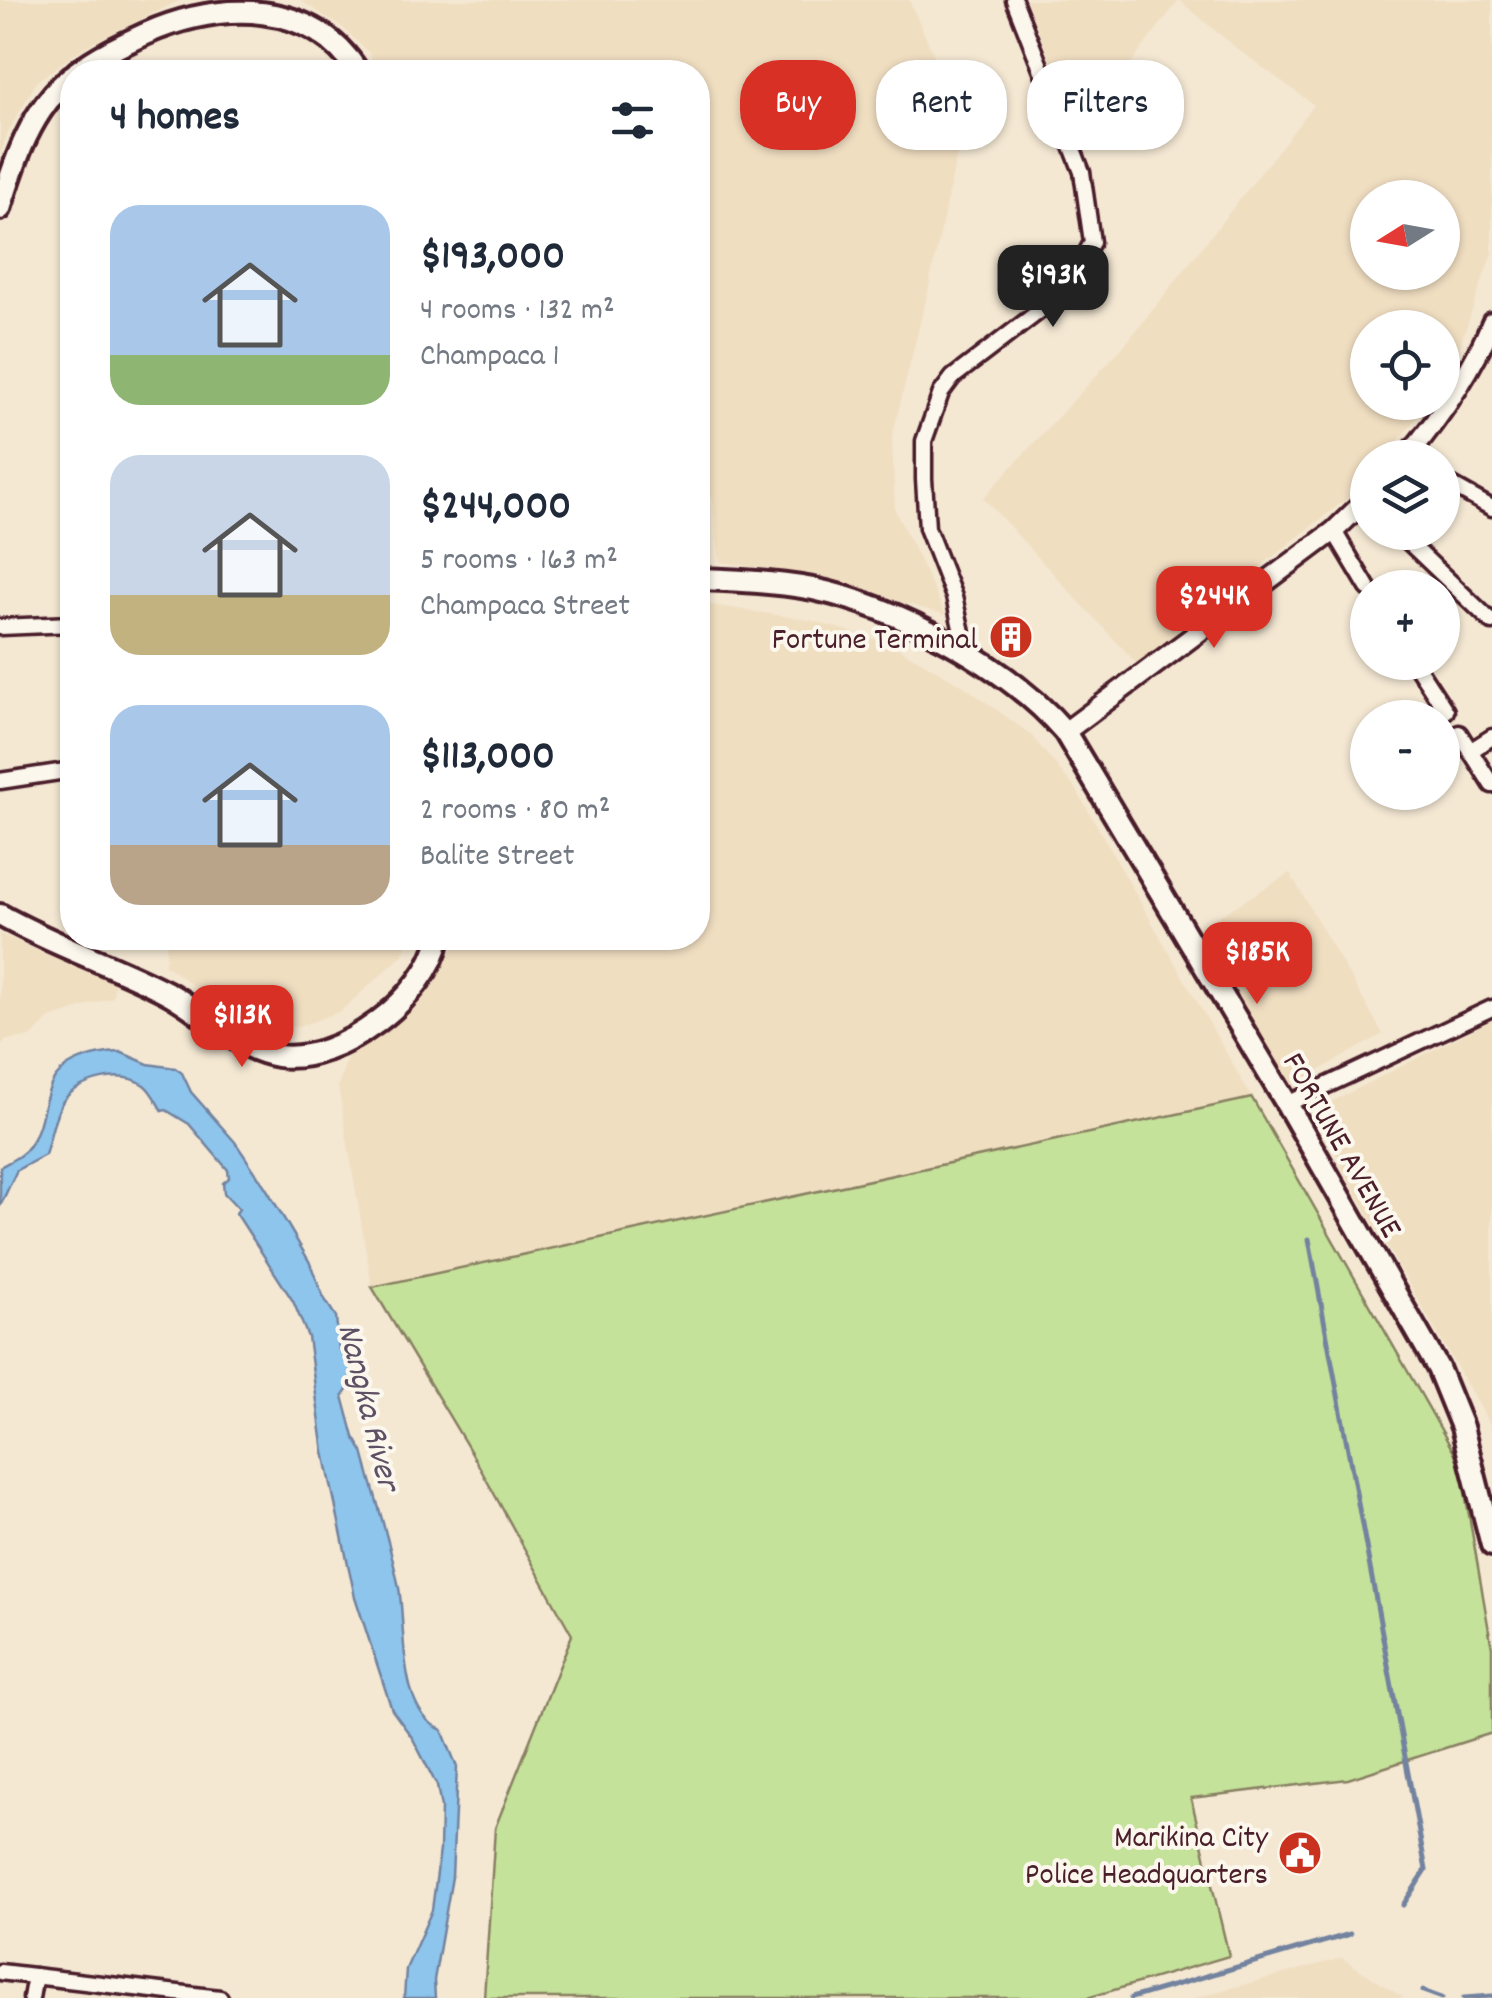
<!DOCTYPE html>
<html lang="en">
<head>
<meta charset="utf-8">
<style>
	body { margin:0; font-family:Dekko,sans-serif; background:#f2f2f3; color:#1f2937; height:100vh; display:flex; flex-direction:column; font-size:38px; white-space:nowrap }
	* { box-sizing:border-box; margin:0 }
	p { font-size:32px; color:#747a83 }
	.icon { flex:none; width:55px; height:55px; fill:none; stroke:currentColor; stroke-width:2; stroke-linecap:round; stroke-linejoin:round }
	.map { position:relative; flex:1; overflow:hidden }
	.side { position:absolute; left:60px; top:60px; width:650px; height:890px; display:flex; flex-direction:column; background:#fff; border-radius:40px; box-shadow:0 2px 8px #0004 }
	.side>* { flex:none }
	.guide { position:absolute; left:740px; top:60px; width:600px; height:90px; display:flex; gap:20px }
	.needle { width:65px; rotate:259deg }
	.controls { position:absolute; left:1350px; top:180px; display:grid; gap:20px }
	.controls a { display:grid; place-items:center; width:110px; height:110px; border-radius:50%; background:#fff; box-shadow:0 2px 8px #0004; font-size:50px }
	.price { position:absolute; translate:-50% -85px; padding:0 22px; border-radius:20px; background:#d93025; color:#fff; font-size:32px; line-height:65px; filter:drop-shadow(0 2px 5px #0008) }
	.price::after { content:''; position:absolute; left:50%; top:60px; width:30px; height:22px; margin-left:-15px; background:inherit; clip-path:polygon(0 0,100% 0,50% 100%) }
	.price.on { background:#222; color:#fff }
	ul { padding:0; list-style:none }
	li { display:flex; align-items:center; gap:30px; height:250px; padding:0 50px }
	li span { display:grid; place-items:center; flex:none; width:280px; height:200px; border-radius:30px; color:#555 }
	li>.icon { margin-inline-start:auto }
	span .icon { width:120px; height:120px; fill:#fffc; stroke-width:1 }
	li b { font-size:42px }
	h2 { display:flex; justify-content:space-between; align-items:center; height:120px; padding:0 50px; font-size:42px }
	.chip { padding:0 35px; border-radius:40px; background:#fff; box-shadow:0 2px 8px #0004; font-size:35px; line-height:90px }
	.chip.on { background:#d93025; color:#fff }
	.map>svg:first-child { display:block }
</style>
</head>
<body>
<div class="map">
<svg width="1492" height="1998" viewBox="0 0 1492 1998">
	<rect width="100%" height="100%" fill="#f4e8d3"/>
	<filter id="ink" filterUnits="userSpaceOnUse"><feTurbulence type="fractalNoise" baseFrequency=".01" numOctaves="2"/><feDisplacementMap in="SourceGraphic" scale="20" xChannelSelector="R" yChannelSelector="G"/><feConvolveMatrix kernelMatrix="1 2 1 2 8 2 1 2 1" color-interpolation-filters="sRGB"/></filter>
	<g filter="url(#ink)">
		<g fill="#f0dec1" fill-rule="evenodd">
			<polygon points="0,0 181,0 86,46 37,81 7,134 0,155"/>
			<polygon points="300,0 909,0 971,137 960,140 928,291 892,437 895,510 946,615 806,574 720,562 698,390 698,72 374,72 370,54 342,27"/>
			<polygon points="1026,0 1179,0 1079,132"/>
			<path d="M1179,0H1492V253L1448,380L1443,386L1442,328H1368V402L1429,403L1385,457L1368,458L1367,480L1364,485L1137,664L983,498L1128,341L1314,105L1236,48ZM1368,198H1442V272H1368Z"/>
			<polygon points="698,603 810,620 891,644 964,686 1030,734 1076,789 1252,1098 372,1287 338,1086 351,1045 410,997 458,943 459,938 698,938"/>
			<polygon points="1290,873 1383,1034 1287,1089 1193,932"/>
			<polygon points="0,934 115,983 113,997 48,1019 31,1037 6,1040 0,1047"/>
			<polygon points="167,938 408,938 403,955 341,1011 298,1027 242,1021 165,965"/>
			<polygon points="1492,1020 1492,1428 1343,1170 1323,1122 1323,1106"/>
			<polygon points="1342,1958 1404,1998 1194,1998"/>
		</g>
		<polygon fill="#c5e29a" stroke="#888062" stroke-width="2.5" points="1252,1098 1460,1463 1492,1648 1492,1733 1348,1779 1191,1798 1229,1956 1087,1998 484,1998 495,1828 572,1635 475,1459 372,1287"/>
		<path fill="#8ec5ec" stroke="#73839f" stroke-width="2.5" d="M120,1052L148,1064L175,1068L182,1073L191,1092L235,1142L266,1188L309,1261L324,1298L336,1317L339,1349L352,1365L353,1381L343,1396L354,1437L363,1452C375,1497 390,1542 399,1588C406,1627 397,1712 442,1730L457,1767L452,1877L434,1980L435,1998H404L406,1969L432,1910L440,1850L441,1808L437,1786L413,1739L392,1710L355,1597L324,1452L308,1337L293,1301L236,1213L239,1209L224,1193L223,1183L229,1178L228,1170L189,1124L166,1110L162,1111C157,1103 152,1091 144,1085C123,1069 78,1080 63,1101C54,1115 50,1139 45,1155L17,1170L0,1206V1167C12,1160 23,1156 30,1145C43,1126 42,1104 51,1085C62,1061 96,1053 120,1052Z"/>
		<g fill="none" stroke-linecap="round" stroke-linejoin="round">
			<g stroke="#73839f" stroke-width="5">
				<polyline points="1309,1239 1426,1870 1403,1905"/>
				<polyline points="1423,1991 1442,1998"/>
				<polyline points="1131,1998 1350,1934"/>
				<polyline points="1464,1998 1492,1996"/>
			</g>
			<defs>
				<g id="minor">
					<polyline points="1442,480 1492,508"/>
					<polyline points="1334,531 1368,588"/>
					<polyline points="1398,532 1492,622"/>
					<polyline points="0,627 72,624"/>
					<polyline points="967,654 954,597 927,528 924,479 924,441 941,393 953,377 1067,290 1092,242 1082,172 1014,0"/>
					<polyline points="1414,662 1446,711"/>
					<polyline points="1459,733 1492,785"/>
					<polyline points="1470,751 1492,737"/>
					<polyline points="0,781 72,770"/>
					<polyline points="1287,1104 1492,1008"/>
					<polyline points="0,1972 220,1998"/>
					<polyline points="31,1998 35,1976"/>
				</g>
				<g id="tertiary">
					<path d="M1406,458C1441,416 1472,372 1492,322"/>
					<polyline points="1065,732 1334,531 1368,498"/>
				</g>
				<g id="secondary">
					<path d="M77,72C98,56 121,45 145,34C223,0 312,0 358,72"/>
					<path d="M0,209C15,160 31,109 72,76"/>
					<path d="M698,579C736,580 775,582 813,589C899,607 1008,666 1065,732L1287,1104L1438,1368L1462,1427L1492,1545"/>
					<path d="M0,915C53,945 112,964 166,992C203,1011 236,1050 278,1056C339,1065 428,996 439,938"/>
				</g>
			</defs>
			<use href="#minor" stroke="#4a1f2b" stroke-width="21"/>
			<use href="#tertiary" stroke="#4a1f2b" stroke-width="25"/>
			<use href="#secondary" stroke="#4a1f2b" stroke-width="28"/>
			<use href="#minor" stroke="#fbf7ec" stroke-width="14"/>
			<use href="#tertiary" stroke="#fbf7ec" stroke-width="18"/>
			<use href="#secondary" stroke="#fbf7ec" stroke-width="20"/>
		</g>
	</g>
	<defs>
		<symbol id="building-disc" viewBox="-11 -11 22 22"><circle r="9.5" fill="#c8321e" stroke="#fbf7ec"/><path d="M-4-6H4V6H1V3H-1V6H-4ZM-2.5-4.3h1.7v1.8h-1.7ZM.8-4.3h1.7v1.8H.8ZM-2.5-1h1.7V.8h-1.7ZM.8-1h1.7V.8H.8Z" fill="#fff"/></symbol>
		<symbol id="civic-disc" viewBox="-11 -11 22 22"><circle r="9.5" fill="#c8321e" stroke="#fbf7ec"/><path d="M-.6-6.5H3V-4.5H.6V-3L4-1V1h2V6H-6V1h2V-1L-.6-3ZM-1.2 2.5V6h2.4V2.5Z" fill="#fff"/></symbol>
	</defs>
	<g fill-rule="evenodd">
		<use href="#building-disc" x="986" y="612" width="50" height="50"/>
		<use href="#civic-disc" x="1275" y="1828" width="50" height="50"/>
	</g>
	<g text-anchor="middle" stroke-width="8" stroke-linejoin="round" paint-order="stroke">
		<g font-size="32" fill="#4a1f2b" stroke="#fbf7ec" text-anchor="end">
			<text x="978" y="648">Fortune Terminal</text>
			<text x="1268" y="1846">Marikina City<tspan x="1268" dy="37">Police Headquarters</tspan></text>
		</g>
		<g font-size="32" fill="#4a1f2b" stroke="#fbf7ec">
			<text transform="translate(1344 1144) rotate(60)" y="11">FORTUNE AVENUE</text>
		</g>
		<g font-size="35" font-style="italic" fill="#5e5165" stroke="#fbf7ec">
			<text transform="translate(371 1406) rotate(76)" y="12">Nangka River</text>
		</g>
	</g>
</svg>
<div class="controls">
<a><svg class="needle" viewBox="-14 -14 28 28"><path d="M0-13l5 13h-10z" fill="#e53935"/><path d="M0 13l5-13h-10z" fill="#747a83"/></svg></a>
<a><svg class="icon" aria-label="locate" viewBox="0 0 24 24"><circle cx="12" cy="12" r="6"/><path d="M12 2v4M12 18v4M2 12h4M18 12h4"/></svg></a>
<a><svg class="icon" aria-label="layers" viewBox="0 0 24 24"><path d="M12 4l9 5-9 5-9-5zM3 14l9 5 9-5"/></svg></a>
<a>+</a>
<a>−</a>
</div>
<b class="price on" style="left:1053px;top:330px">$193K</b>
<b class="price" style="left:1214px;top:651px">$244K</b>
<b class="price" style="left:1257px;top:1007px">$185K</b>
<b class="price" style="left:242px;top:1070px">$113K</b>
<div class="guide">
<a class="chip on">Buy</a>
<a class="chip">Rent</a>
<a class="chip">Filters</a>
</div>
<section class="side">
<h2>4 homes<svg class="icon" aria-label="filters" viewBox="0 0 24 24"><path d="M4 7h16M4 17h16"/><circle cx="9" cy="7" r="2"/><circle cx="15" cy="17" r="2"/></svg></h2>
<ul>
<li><span style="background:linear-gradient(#a9c7e8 75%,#8fb573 0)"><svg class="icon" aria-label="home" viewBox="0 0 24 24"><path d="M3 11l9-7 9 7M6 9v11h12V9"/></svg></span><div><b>$193,000</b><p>4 rooms · 132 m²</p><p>Champaca 1</p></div></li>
<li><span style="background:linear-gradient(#c9d6e8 70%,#c2b280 0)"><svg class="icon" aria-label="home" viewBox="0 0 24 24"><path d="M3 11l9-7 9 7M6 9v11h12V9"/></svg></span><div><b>$244,000</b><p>5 rooms · 163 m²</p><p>Champaca Street</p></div></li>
<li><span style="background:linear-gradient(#a9c7e8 70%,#b9a48a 0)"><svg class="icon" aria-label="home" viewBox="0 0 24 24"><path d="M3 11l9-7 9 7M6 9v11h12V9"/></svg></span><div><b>$113,000</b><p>2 rooms · 80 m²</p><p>Balite Street</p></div></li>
</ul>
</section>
</div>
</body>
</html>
